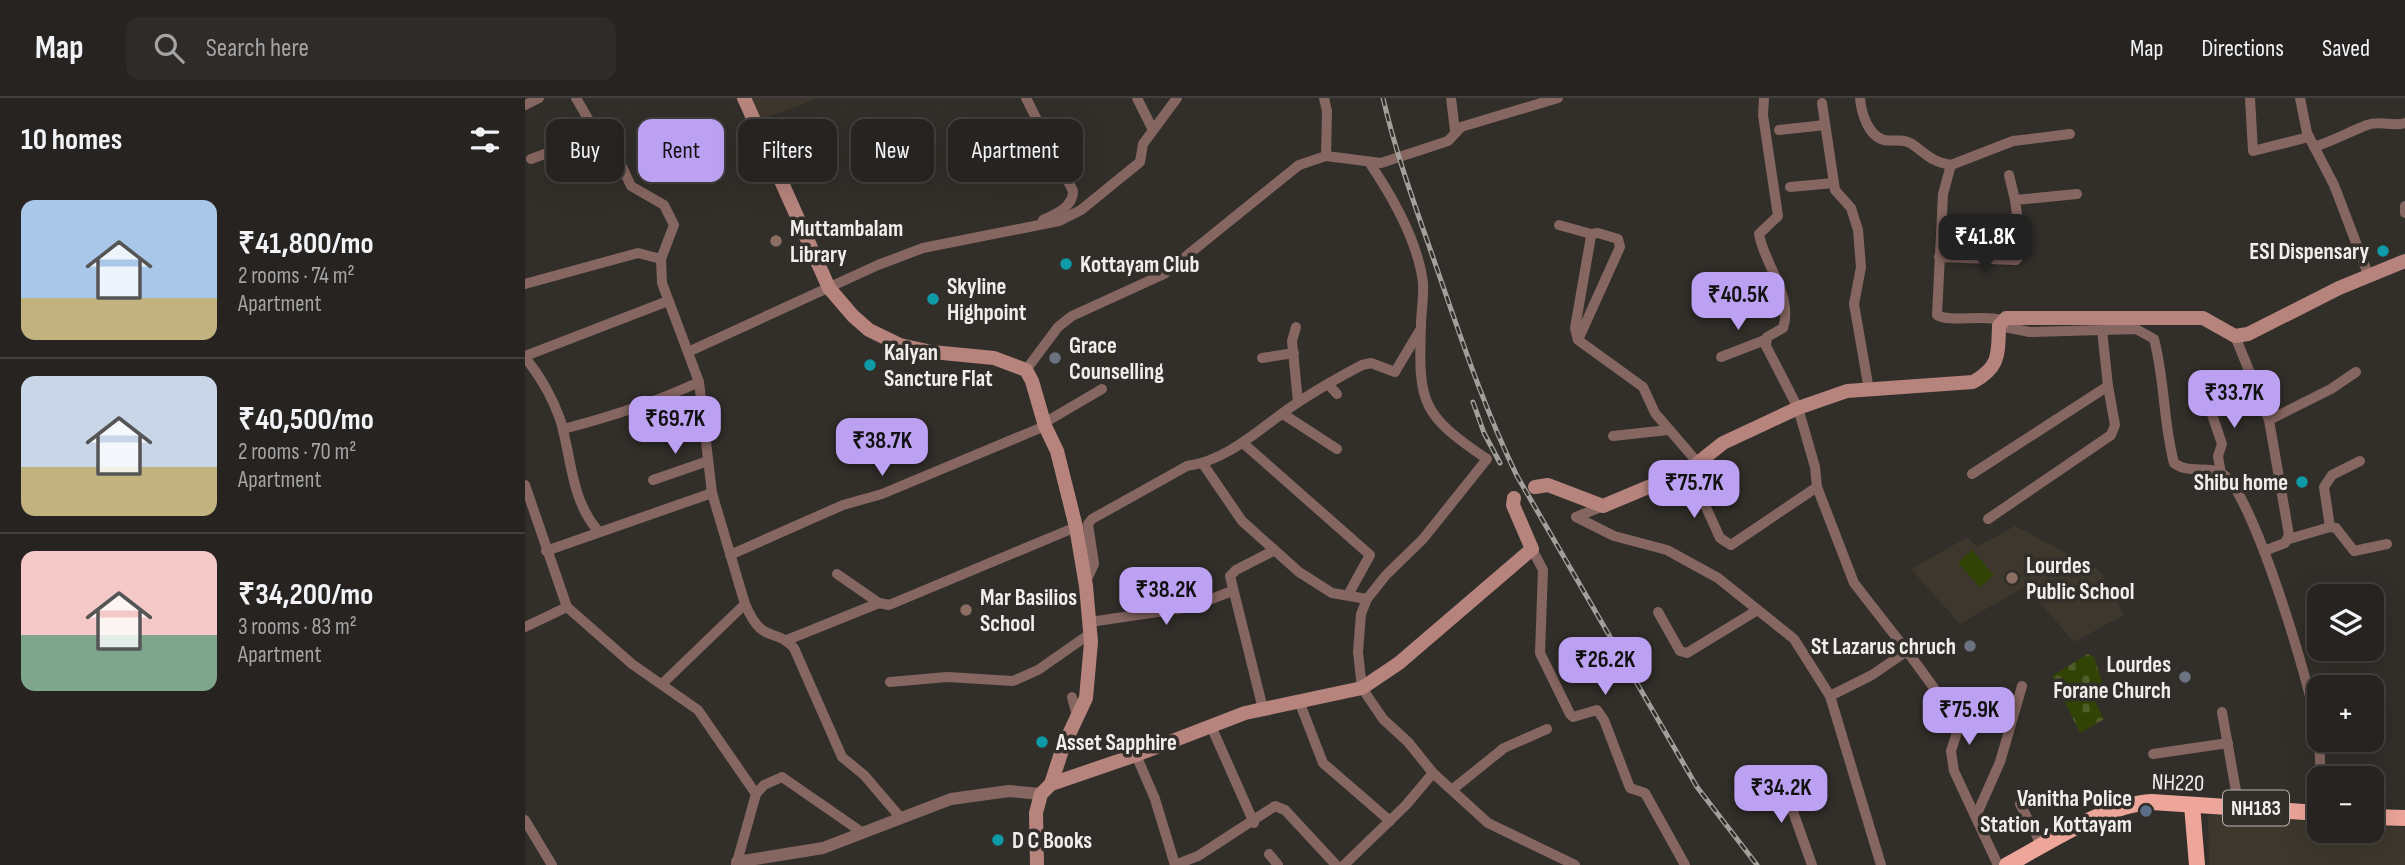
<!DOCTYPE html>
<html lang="en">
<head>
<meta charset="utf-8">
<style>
	body { margin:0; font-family:"Sofia Sans Condensed",sans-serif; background:#2e2b29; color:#f1f3f6; height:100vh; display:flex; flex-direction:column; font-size:26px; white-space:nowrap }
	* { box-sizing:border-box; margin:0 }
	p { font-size:23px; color:#a4a4a5 }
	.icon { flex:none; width:38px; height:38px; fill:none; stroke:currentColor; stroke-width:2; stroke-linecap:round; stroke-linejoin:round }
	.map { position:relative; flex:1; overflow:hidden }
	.side { display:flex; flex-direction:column; background:#262320; width:525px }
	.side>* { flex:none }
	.hud { position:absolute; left:21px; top:21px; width:665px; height:63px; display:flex; gap:14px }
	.buttons { position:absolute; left:1782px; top:486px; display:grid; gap:14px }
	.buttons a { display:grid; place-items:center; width:77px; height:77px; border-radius:14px; background:#262320; box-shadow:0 7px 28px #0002,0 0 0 2px #42403e; font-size:35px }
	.price { position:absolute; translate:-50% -60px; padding:0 16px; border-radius:14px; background:#bca0f2; color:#111; font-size:23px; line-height:46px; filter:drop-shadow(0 2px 4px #0008) }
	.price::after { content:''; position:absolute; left:50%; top:42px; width:21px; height:16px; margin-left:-10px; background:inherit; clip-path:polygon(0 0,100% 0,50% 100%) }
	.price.selected { background:#222; color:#fff }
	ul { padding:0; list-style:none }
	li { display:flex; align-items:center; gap:21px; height:175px; padding:0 21px }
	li+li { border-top:2px solid #42403e }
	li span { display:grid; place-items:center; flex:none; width:196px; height:140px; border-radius:14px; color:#555 }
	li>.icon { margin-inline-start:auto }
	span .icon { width:84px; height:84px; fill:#fffc; stroke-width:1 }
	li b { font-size:30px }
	h2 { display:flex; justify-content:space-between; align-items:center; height:84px; padding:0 21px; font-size:30px }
	.tag { padding:0 24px; border-radius:14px; background:#262320; box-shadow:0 7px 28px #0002,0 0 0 2px #42403e; font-size:24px; line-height:63px }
	.tag.selected { background:#bca0f2; color:#111 }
	header { display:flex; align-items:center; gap:42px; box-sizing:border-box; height:98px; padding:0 35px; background:#262320; border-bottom:2px solid #42403e }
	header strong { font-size:33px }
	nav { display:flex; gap:38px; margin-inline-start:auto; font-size:24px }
	.search { width:490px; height:63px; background:#2e2b29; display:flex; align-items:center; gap:18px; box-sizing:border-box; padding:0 24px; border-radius:14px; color:#a4a4a5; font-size:26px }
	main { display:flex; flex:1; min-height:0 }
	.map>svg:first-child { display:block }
</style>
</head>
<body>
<header>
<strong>Map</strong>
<div class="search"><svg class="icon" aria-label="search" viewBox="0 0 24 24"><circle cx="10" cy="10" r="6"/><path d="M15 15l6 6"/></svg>Search here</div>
<nav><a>Map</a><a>Directions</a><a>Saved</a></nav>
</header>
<main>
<section class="side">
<h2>10 homes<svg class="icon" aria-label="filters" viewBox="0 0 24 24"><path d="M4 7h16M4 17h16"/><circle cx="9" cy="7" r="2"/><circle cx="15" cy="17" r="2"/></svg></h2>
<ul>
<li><span style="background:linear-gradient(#a9c7e8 70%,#c2b280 0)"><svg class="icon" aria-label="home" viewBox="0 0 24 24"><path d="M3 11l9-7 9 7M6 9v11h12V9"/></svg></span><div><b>₹41,800/mo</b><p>2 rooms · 74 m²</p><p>Apartment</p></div></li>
<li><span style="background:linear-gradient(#c9d6e8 65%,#c2b280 0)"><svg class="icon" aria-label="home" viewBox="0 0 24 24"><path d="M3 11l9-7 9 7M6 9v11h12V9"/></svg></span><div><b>₹40,500/mo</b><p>2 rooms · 70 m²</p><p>Apartment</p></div></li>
<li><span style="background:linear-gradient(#f6c9c9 60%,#7fa58c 0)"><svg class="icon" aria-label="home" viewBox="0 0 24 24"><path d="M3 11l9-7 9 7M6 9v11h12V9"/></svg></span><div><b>₹34,200/mo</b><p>3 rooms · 83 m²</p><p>Apartment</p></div></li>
</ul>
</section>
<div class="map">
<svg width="1880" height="767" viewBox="0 0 1880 767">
	<defs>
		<pattern id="cemetery-stones" width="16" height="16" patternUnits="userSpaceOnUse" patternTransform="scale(1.75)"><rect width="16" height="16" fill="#324306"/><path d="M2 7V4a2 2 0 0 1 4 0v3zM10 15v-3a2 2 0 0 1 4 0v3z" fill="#505e2a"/></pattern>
	</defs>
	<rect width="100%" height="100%" fill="#322f2a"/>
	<g fill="#3e372d">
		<polygon points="223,0 294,0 234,22"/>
		<polygon points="1490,428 1575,473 1599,517 1549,544 1501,488 1435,526 1386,471 1443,439 1452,449"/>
		<polygon points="1683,716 1794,723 1794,733 1846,733 1846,727 1880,729 1880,767 1684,767"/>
	</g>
	<polygon fill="#324306" points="1447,452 1469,477 1455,489 1433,465"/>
	<polygon fill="url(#cemetery-stones)" points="1563,556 1569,559 1580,594 1570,603 1579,621 1555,635 1527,578"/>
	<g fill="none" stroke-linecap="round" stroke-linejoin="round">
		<g stroke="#866661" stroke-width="10">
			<polyline points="51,0 80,50"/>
			<path d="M501,0L548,93C548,109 531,116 518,122"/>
			<polyline points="612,0 628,32"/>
			<polyline points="799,0 802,13 801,58"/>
			<polyline points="926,0 930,33"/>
			<path d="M1239,0L1238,17L1253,118L1234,136C1239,166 1269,199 1258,230L1242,239L1241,248L1273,310L1290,369L1292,389L1329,485L1382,553L1347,577L1305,598"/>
			<path d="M1335,0C1336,14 1343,38 1359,42C1369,44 1378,40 1387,46C1400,55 1408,65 1426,67L1418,96L1412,217C1424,225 1457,216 1477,222"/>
			<polyline points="1725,0 1728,53 1784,39"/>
			<polyline points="1775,0 1782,35 1809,87 1843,176"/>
			<polyline points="1297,5 1310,92 1326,110 1333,132 1336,169 1329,206 1344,292"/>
			<polyline points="0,7 14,0"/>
			<polyline points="1254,32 1300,27"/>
			<path d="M1789,49C1808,43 1824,34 1842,27C1856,22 1867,29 1880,25"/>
			<polyline points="6,61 61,41 93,60 106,88 139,107 149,127 136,161 137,185 174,284 187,395 220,506 137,586"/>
			<path d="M844,64C867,98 893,143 898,185C899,199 896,214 896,228C893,306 897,317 962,361L898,441L861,477L842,501L836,516L833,554L837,590L858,621L883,644L908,675L963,725L1050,767"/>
			<polyline points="1426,67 1488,43 1545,36"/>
			<polyline points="1484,77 1490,102"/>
			<polyline points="1265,89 1309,85"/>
			<polyline points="1880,108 1880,115"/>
			<polyline points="1034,127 1066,136"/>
			<polyline points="1414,159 1491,162 1497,154 1490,102 1552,96"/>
			<polyline points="0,186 113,155 136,161"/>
			<path d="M1474,228L1505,234L1611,231L1629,241C1640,282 1638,324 1649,365C1664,377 1684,366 1699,377C1729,398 1790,600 1794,642"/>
			<polyline points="771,229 767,243 773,304"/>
			<polyline points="1710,238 1744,322 1764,437 1760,445 1739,453"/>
			<polyline points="1053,242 1095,149 1093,141 1073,135 1066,136 1065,144 1050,230 1053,242 1118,289 1130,315 1173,365"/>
			<polyline points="163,254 353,167 398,150 534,123 556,112 615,64 618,46 652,0"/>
			<polyline points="0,258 143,203"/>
			<path d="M0,259C15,278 27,298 35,321C47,360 45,400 73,433"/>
			<polyline points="1196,259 1240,242"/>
			<polyline points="737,260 769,255"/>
			<polyline points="501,272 533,229 547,218 639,176 774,67 801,58 856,65 923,43 936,29 1033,0"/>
			<polyline points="803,286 812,296"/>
			<polyline points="1680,296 1697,346 1693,358 1696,376"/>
			<polyline points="758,316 812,351"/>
			<polyline points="1744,322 1806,291 1831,274"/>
			<polyline points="519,325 577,291"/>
			<path d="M38,331C85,319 129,305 174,284"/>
			<polyline points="1088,338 1143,332"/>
			<polyline points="718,345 845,457 823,497"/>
			<polyline points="678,366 717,423 774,474 807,495 842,501"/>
			<polyline points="1164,372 1195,440 1206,447 1292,389"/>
			<polyline points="1447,376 1583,288 1577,232"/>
			<polyline points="128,382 183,363"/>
			<polyline points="0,387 42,509 107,566 173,612 231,696 212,764"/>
			<polyline points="1078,408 1051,419 1089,438 1142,452 1193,480 1269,541 1305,598 1356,767"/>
			<polyline points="1463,421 1586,337 1590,327 1583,288"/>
			<polyline points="1805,429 1799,389 1807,377 1835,363"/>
			<polyline points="1764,441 1805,429 1811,430 1829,453 1862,446"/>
			<polyline points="1007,451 1018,472 1015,555 1045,616 1048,619 1072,612 1079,622 1105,690 1120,695 1160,767"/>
			<polyline points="21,453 187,395"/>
			<polyline points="205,457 318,407 357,396 520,328"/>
			<polyline points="312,476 354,505 364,507 551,429"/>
			<path d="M561,483L569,466L563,426L567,421L662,368C706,362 739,326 775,303C795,290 816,278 837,267L846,265L870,274L895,232"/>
			<path d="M220,506C238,548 249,528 269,550L317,659L339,677L375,719"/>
			<polyline points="1133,514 1155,553 1162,555 1231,513"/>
			<polyline points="565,524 666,509 707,493"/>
			<polyline points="0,529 42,509"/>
			<polyline points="262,542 354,505"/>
			<polyline points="1382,553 1409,590 1433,631 1426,653 1429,673 1473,767"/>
			<polyline points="365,584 422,579 488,583 513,572 566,535"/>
			<polyline points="547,599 552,618"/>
			<polyline points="774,603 798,665 865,723"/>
			<polyline points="738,611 705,478 711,472 748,453"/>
			<polyline points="1697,614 1714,710"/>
			<polyline points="686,628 729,725"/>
			<polyline points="1794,642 1796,681"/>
			<polyline points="1628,656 1703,645"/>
			<polyline points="611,657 630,701 650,767"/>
			<polyline points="1259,677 1266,708 1287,767"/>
			<polyline points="928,691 979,650 1022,631"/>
			<polyline points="231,696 239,687 257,679 338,735"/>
			<polyline points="1495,706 1517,748"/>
			<polyline points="1451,718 1475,664 1497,588"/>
			<polyline points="0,722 27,767"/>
			<polyline points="744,756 753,767"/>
			<polyline points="650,767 673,758 750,708 760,712 811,767"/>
			<polyline points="819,767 881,707 908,675"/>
		</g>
		<polyline stroke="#866661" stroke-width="12" points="212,767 212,764 298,750 426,701 484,693 516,696"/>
		<g stroke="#b7847d" stroke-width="14">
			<polyline points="219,0 304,190 328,218 344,232 375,247 407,254 469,260 501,272 507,283 520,328 532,353 551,429 561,488 566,544 561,600 538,649 526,686 516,696 511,715 512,767"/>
			<path d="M1010,389L1023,387L1078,408L1164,372L1198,345L1273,310L1322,293L1448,284C1475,269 1473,257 1474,228L1481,220H1678L1710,238L1723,236L1814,190L1880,163"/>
			<polyline points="526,686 611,657 720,615 837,590 874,565 1007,451 988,407 989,400"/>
		</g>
		<g stroke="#eea59a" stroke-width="16">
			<polyline points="1667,707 1672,767"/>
			<polyline points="1846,719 1880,720"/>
			<path d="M1482,767C1523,745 1581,706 1627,704L1794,715"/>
		</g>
		<defs>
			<g id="rail">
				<path d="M858,0C871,57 892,113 911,168C936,240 959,310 992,378L1172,689L1232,767"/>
				<polyline points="948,304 959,335 975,365"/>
			</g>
		</defs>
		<use href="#rail" stroke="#a3a09c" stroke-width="5"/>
		<use href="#rail" stroke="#322f2a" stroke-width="2.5" stroke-dasharray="8" stroke-linecap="butt"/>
	</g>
	<g fill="#8d6e63" stroke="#322f2a" stroke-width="2.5">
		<circle cx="251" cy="143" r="7"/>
		<circle cx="1487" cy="480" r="7"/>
		<circle cx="441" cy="512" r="7"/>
	</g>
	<g fill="#0f9aa8" stroke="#322f2a" stroke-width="2.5">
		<circle cx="1858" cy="153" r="7"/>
		<circle cx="541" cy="166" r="7"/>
		<circle cx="408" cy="201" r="7"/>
		<circle cx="345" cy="267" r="7"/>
		<circle cx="1777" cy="384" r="7"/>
		<circle cx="517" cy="644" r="7"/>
		<circle cx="473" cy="742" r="7"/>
	</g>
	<g fill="#6b7280" stroke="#322f2a" stroke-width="2.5">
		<circle cx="530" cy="260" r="7"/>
		<circle cx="1445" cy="548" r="7"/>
		<circle cx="1660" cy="579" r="7"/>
	</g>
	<circle fill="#5c6f8a" stroke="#322f2a" stroke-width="2.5" cx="1621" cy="713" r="7"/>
	<g text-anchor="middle" stroke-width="7" stroke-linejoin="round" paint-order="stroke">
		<rect fill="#322f2a" stroke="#b8b5b1" stroke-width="2" x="1698" y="692.5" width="66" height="35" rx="5"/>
		<g font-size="21" font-weight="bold" fill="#f1efeb">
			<text x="1731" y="717">NH183</text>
		</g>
		<g font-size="23" font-weight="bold" fill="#f1efeb" stroke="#322f2a" text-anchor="start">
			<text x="265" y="138">Muttambalam<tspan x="265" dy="26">Library</tspan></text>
			<text x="1844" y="161" text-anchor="end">ESI Dispensary</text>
			<text x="555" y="174">Kottayam Club</text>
			<text x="422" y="196">Skyline<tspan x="422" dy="26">Highpoint</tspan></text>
			<text x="544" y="255">Grace<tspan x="544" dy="26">Counselling</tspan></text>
			<text x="359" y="262">Kalyan<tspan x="359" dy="26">Sancture Flat</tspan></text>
			<text x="1763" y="392" text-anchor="end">Shibu home</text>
			<text x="1501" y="475">Lourdes<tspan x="1501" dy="26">Public School</tspan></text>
			<text x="455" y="507">Mar Basilios<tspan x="455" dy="26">School</tspan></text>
			<text x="1431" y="556" text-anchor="end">St Lazarus chruch</text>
			<text x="1646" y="574" text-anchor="end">Lourdes<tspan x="1646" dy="26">Forane Church</tspan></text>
			<text x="531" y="652">Asset Sapphire</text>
			<text x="1607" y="708" text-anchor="end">Vanitha Police<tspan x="1607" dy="26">Station , Kottayam</tspan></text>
			<text x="487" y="750">D C Books</text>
		</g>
		<g font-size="23" fill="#f1efeb" stroke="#322f2a">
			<text transform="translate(1653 684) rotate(2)" y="8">NH220</text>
		</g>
	</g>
</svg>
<div class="buttons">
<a><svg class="icon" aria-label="layers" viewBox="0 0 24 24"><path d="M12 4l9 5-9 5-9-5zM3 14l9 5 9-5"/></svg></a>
<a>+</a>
<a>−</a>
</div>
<b class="price selected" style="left:1460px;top:176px">₹41.8K</b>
<b class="price" style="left:1213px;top:234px">₹40.5K</b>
<b class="price" style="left:1709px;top:332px">₹33.7K</b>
<b class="price" style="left:150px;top:358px">₹69.7K</b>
<b class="price" style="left:357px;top:380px">₹38.7K</b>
<b class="price" style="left:1169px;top:422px">₹75.7K</b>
<b class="price" style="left:641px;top:529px">₹38.2K</b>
<b class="price" style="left:1080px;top:599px">₹26.2K</b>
<b class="price" style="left:1444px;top:649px">₹75.9K</b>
<b class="price" style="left:1256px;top:727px">₹34.2K</b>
<div class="hud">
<a class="tag">Buy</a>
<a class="tag selected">Rent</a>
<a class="tag">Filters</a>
<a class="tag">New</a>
<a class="tag">Apartment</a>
</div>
</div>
</main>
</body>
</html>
